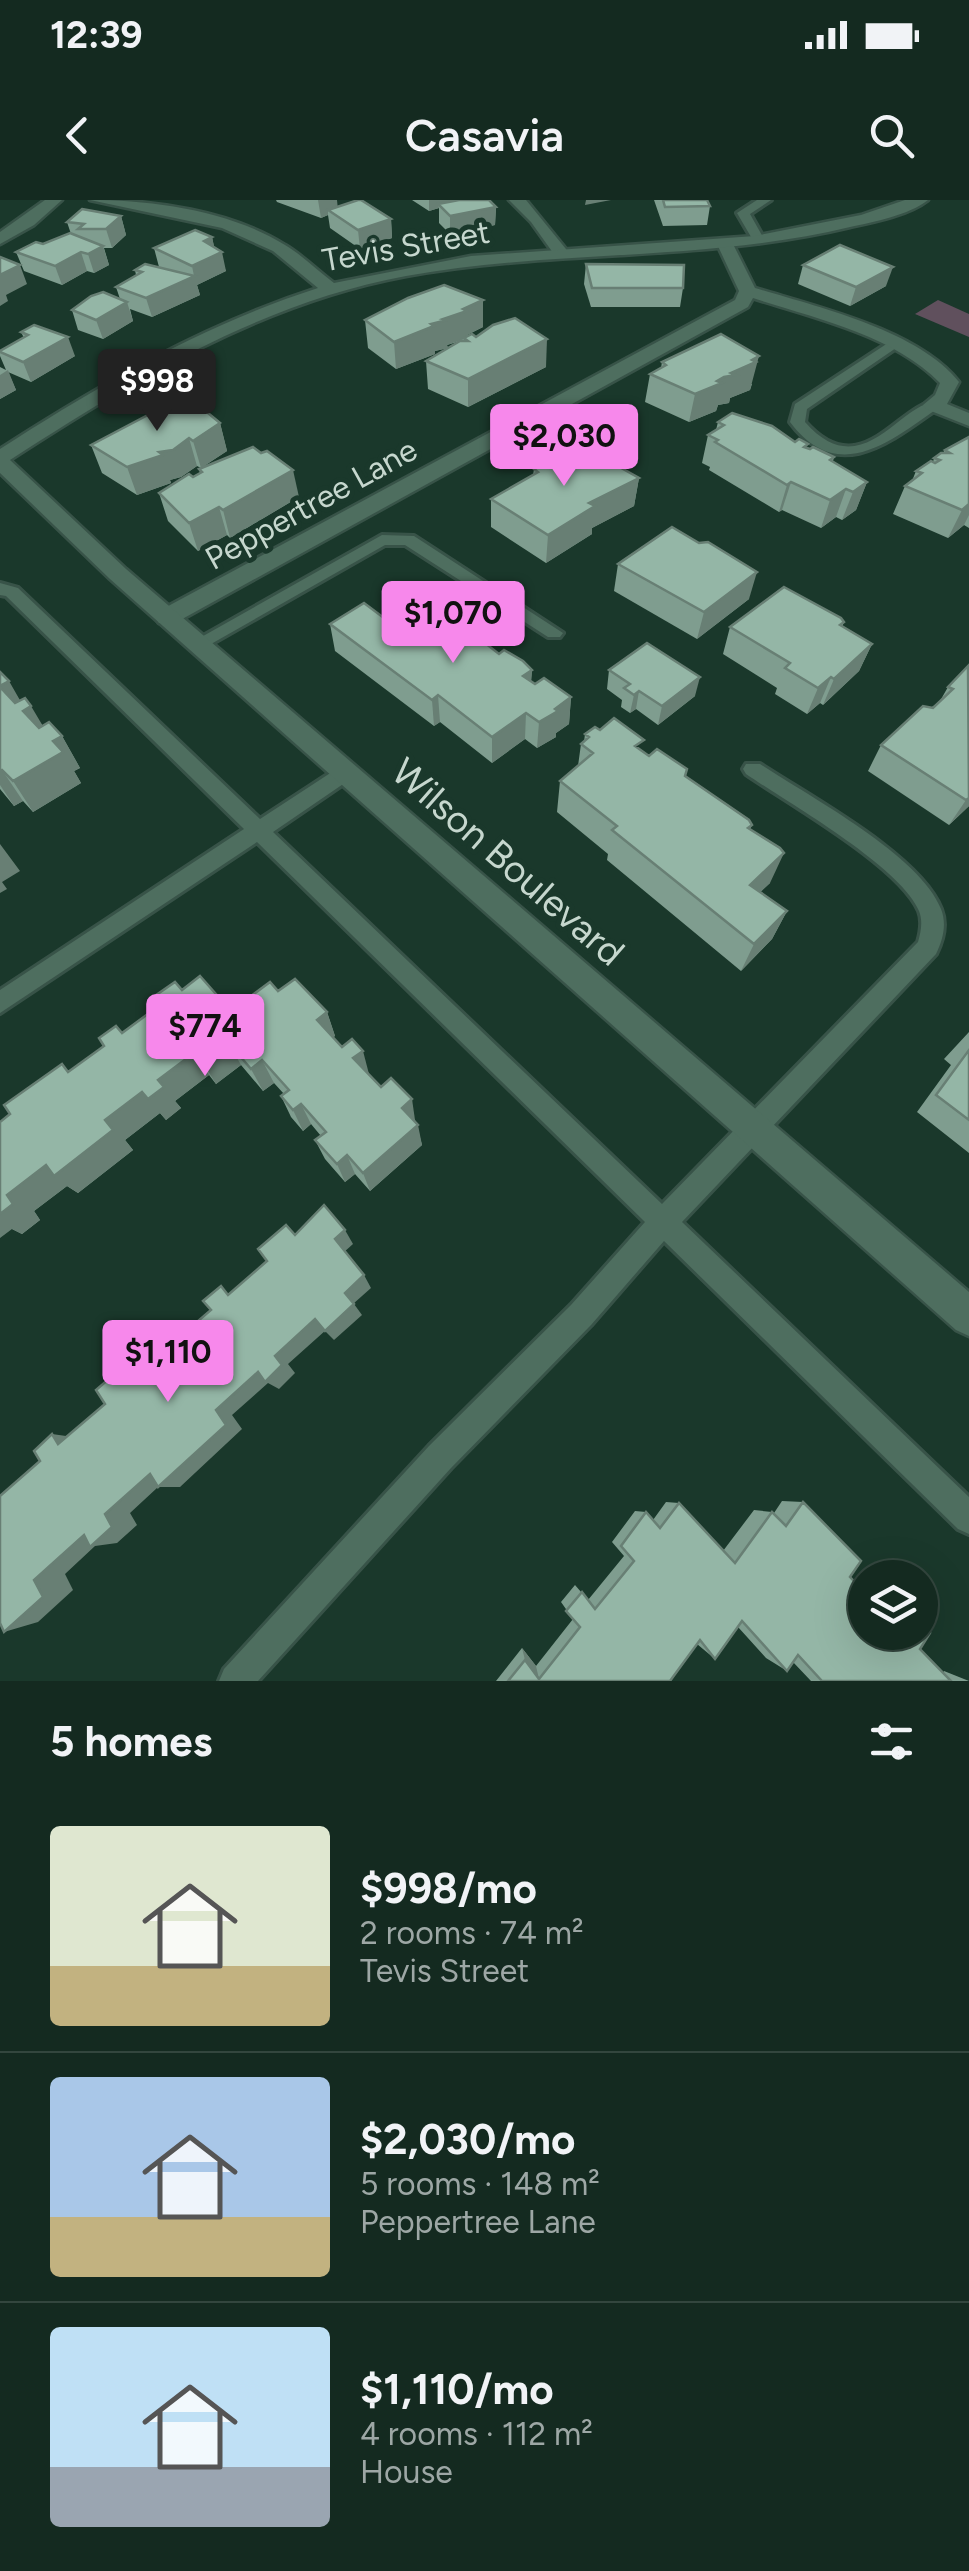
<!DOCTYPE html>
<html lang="en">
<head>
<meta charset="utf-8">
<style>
	body { margin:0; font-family:Figtree,sans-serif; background:#1d3229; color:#f1f3f6; height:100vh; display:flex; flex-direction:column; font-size:38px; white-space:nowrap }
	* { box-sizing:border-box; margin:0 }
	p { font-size:32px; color:#9da7a5 }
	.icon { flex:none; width:55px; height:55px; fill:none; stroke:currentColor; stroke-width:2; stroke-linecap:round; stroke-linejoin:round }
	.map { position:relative; height:1481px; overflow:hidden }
	.sheet { display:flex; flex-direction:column; background:#142a20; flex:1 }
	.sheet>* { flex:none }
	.buttons { position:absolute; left:848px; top:1360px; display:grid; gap:20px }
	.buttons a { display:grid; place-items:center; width:90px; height:90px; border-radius:50%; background:#142a20; box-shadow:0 10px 40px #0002,0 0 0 2px #33463e; font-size:50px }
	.price { position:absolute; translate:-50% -85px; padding:0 22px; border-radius:10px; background:#f788eb; color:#111; font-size:32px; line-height:65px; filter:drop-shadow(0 2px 5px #0008) }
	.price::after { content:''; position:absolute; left:50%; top:60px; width:30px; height:22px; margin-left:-15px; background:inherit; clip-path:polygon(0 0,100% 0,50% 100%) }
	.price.active { background:#222; color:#fff }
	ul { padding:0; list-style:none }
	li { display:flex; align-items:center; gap:30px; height:250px; padding:0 50px }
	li+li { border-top:2px solid #33463e }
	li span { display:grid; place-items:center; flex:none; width:280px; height:200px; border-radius:10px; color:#555 }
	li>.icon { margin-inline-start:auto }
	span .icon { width:120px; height:120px; fill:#fffc; stroke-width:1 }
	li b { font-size:42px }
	h2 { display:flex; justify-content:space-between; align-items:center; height:120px; padding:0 50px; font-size:42px }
	.status { display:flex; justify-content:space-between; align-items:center; height:70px; padding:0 50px; background:#142a20; direction:ltr }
	.status svg { height:28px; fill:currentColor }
	header { display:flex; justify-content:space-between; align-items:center; height:130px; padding:0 50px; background:#142a20; font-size:45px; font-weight:600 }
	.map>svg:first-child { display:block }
</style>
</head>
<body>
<div class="status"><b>12:39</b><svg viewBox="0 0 49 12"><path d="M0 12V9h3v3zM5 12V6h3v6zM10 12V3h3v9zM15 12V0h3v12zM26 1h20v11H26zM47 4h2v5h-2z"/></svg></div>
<header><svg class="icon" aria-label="back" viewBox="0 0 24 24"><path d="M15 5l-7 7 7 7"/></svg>Casavia<svg class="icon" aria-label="search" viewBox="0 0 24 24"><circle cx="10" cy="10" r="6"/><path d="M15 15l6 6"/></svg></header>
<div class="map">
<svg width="969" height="1481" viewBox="0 0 969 1481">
	<rect width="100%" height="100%" fill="#1a382b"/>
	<polygon fill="#60505d" points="938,100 969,114 969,137 915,114"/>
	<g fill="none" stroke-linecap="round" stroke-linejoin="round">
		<defs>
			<g id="lane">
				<polygon points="757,0 771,0 750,14 764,39 758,43 754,42 737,13"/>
				<path d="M891,141L898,145L896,148L807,209L805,222C863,288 901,199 938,202V208C891,241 838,286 790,222L795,204Z"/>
				<polygon points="382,335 414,336 563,433 560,437 548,437 405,345 385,345 204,448 192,448 189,444"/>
				<path d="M0,383L18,388L260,619L338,568H352L355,573L352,578L273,632L662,1004L918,742C921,732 923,721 919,711C900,666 788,603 746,574L743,569L746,564H760C808,596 920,655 941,709C947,724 943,740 936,754L682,1022L969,1297V1334L958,1329L664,1041L591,1125L451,1268L258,1481H219L224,1469L429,1246L571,1105L645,1022L257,642L0,813V790L244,629L6,396L0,395Z"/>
			</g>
			<g id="street">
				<polygon points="45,0 62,0 34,25 0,44 0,32"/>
				<polygon points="509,0 526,0 570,54 568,57 556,57 531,22"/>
				<path d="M725,39L733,44L755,88C817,107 918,130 959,182L947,204L969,213V226L926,209L923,205L935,195L940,183C894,135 814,118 753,98L748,107L175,423H159L155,417L159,411L735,100L739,91L717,44Z"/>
			</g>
			<path id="secondary" d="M90,0C153,0 231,11 285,45C302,55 318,71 334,83L471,56L755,36L861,15L905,0H928C909,15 874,22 850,27C704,62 553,49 406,76C260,103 132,181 10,260L126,369L969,1092V1136L956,1130L110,379L0,273V249C101,184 203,125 318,88L273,51L222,28Z"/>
		</defs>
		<use href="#lane" stroke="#385348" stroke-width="6"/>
		<use href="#street" stroke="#385348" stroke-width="5"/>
		<use href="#secondary" stroke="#385348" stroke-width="5"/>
		<use href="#lane" fill="#4e6e5f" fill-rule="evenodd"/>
		<use href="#street" fill="#4e6e5f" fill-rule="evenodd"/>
		<use href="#secondary" fill="#4e6e5f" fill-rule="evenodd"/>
	</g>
	<g fill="#7f9d8f">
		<polygon points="276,0 337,0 337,6 391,19 392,38 360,49 330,28 328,15 321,18 277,2"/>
		<polygon points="412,0 489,0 496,7 495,25 450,34 439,23 439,8 429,11"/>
		<polygon points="654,0 707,0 710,6 707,25 663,26"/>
		<polygon points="121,16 126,35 112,48 104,48 109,65 94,73 87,71 62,85 24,71 16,52 71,34 67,22"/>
		<polygon points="212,37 214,47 226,71 197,85 200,95 152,117 130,109 133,121 103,139 78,130 72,110 120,99 116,87 136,75 135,70 159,67 154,48"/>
		<polygon points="586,64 683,88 680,107 591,107 584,84"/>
		<polygon points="803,65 886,86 850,106 798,84"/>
		<polygon points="483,100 483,127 467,135 467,137 546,167 468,207 428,189 426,161 464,140 447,145 448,148 435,151 435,154 396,169 368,148 365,120"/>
		<polygon points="21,132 75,156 31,182 8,172 16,190 0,199 0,167 6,170 0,156 0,151 24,138"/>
		<polygon points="662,162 752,184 750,190 730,198 729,203 718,205 716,211 689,222 645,202 650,174 661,168"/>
		<polygon points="169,209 220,223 227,251 201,268 299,297 230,338 227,335 198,351 168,321 159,293 200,273 199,269 201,268 197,266 181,277 170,280 171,283 137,295 102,273 91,245"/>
		<polygon points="718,222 795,242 807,248 834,257 833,261 867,282 856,310 842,320 836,317 821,328 782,310 779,312 709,270 710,267 702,263 708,235 716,230"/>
		<polygon points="969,237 969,328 964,325 948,338 893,314 905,286 912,281 916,271 933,262 934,258 943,253 945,250"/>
		<polygon points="534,269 639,278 634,306 592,328 592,334 546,363 491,327 491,299 533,275"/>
		<polygon points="618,364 749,399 697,439 614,391"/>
		<polygon points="444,418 499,454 532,470 531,481 535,484 571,497 569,524 556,533 556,537 537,548 525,539 492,563 440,522 434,526 335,451 330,424"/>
		<polygon points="844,422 842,427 872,444 859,471 823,505 820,503 807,514 775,494 777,488 723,454 730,427"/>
		<polygon points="969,467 969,606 949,625 868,571 881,545 940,501 948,487"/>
		<polygon points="609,470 695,496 658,525 636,509 630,513 621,507 622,500 607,489"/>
		<polygon points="0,472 20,501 43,526 62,536 80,568 74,571 81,583 33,612 23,601 14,606 0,589"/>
		<polygon points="585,534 641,551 685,576 752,625 750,629 770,683 760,692 787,711 772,739 741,771 607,660 608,654 557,612 560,581 578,566 581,544 584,542"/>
		<polygon points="182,790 231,811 278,791 327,812 335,836 333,837 415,920 422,945 370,991 355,974 345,982 325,959 315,940 321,936 311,924 303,931 291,917 281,896 284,894 274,883 263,891 241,865 216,884 209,875 175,901 181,908 166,920 160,913 125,940 133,950 78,993 67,986 34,1011 40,1020 22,1034 12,1029 69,871 155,809 149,800"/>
		<polygon points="969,832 969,953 917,912 951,865 944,859"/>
		<polygon points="782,1301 803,1302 850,1377 943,1473 944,1471 969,1481 811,1481 793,1462 787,1471 766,1458 738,1427 715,1459 697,1444 670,1481 496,1481 522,1448 536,1466 573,1419 561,1402 575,1385 588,1400 624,1356 612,1342 635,1311 646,1312 653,1320 666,1302 679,1303 723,1351 754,1310 772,1312 774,1313"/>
	</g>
	<g fill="#687f74">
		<polygon points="318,0 337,0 338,10 328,10 328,15 321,18"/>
		<polygon points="429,0 459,0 438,4 439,8 429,11"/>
		<polygon points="586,0 611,0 585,5"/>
		<polygon points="496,7 495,25 450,34 450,16"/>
		<polygon points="121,16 126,35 112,48 106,29"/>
		<polygon points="391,19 392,38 360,49 358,30"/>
		<polygon points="212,37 216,55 222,52 226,71 197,85 200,95 152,117 146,98 194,76 192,66 204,41"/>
		<polygon points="103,46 109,65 94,73 88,54"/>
		<polygon points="81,52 87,71 62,85 55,66"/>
		<polygon points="20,65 27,84 6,95 8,101 0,106 0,75"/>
		<polygon points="893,67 886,86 850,106 856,87"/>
		<polygon points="483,100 483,127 467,135 467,138 447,145 448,148 435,151 435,154 396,169 394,142"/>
		<polygon points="127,102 133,121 103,139 96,120"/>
		<polygon points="68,137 75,156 31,182 23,162"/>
		<polygon points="547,139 546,167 468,207 468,179"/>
		<polygon points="759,156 750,190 730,198 729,203 718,205 716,211 689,222 695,194"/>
		<polygon points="8,170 16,190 0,199 0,175"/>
		<polygon points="220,223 227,251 201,268 193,241"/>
		<polygon points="189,238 197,266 181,277 170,280 171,283 137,295 127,267"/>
		<polygon points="293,270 299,297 230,338 223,310"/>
		<polygon points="639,278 634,306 592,328 592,334 546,363 548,335 589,303"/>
		<polygon points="791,282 782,310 779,312 787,285"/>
		<polygon points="867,282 856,310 842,320 853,292"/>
		<polygon points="846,289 836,317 821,328 830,300"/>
		<polygon points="969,304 969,315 964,325 948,338 962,310"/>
		<polygon points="219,307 227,335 198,351 189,323"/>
		<polygon points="757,372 749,399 697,439 704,412"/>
		<polygon points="872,444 859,471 823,505 834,479"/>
		<polygon points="532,470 530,496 523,476"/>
		<polygon points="700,477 695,496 658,525 662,506"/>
		<polygon points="831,477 820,503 807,514 818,488"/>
		<polygon points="9,481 25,509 31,506 50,538 42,543 0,486"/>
		<polygon points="639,491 636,509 630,513 634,495"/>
		<polygon points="438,495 440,522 434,526 432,500"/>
		<polygon points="571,497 569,524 556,533 556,537 537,548 539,522"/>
		<polygon points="526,513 525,539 492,563 492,537"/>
		<polygon points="62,536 80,568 74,571 81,583 33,612 13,581 53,541"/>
		<polygon points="2,570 23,601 14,606 0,585 0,571"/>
		<polygon points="969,598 969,606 949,625 966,600"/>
		<polygon points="0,644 20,671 2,682 7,689 0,693"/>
		<polygon points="784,653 770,683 738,713 750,685"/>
		<polygon points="787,711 772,739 741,771 754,744"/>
		<polygon points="327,812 335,836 325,844 317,820"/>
		<polygon points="228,842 241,865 216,884 202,861"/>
		<polygon points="363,851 369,874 353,858"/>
		<polygon points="194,853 209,875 175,901 181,908 166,920 160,913 125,940 133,950 78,993 67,986 34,1011 40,1020 22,1034 12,1029 0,1038 0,1014 7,995"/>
		<polygon points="262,860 274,883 263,891 251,869"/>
		<polygon points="412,899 415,920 407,928 402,908"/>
		<polygon points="301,904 311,924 303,931 293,910"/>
		<polygon points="418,925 422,945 370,991 363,973"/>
		<polygon points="347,955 355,974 345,982 337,964"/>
		<polygon points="345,1030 353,1044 343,1053 335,1039"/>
		<polygon points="364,1075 371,1088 353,1104 345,1093"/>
		<polygon points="354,1104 362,1115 334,1140 325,1131"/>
		<polygon points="315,1119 326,1130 288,1164 295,1173 279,1189 268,1183 232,1215 242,1229 180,1287 158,1287 216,1210"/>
		<polygon points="161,1134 181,1143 169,1146"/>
		<polygon points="52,1234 80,1238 58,1244"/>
		<polygon points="150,1274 171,1275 130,1313 137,1325 117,1343 95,1346 65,1374 73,1390 38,1422 4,1432 34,1380"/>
		<polygon points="522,1448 536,1466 539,1479 525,1460"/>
	</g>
	<g fill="#94b6a6" stroke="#687f74" stroke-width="2.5">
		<polygon points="358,0 361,0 391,19 358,30 328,10"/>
		<polygon points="459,0 489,0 496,7 450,16 438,4"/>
		<polygon points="663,0 707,0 710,6 665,7"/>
		<polygon points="82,9 121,16 106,29 78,29 84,24 67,22"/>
		<polygon points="195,30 212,37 204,41 222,52 192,66 154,48"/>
		<polygon points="70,33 103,46 88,54 81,52 55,66 16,52 36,42 43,44"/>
		<polygon points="840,45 893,67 856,87 803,65"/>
		<polygon points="0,57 20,65 0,75"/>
		<polygon points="145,64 195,76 146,98 116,87 142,72 135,70"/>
		<polygon points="586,64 684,65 683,88 592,88"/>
		<polygon points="444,85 483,100 463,109 467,111 443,119 447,120 431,124 434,126 394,142 365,120 408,98"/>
		<polygon points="103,92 127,102 96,120 72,110 91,96"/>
		<polygon points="515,118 547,139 468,179 426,161 460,141 468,141 464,138 472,134 476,137 493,125"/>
		<polygon points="34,125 68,137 23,162 0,152 0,151 28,135 21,132"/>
		<polygon points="721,134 759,156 752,160 756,162 731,173 736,175 724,177 717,181 722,183 695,194 650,174 666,165 662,162"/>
		<polygon points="191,199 220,223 193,241 189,238 173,250 159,252 163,255 127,267 91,245 165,206 169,209"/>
		<polygon points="732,213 772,226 795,242 799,239 808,244 804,247 810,249 813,247 834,257 830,260 867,282 853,292 846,289 830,300 791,282 787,285 715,242 718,240 708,235 724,225 718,222"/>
		<polygon points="969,237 969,304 962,310 905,286 922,273 916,271 931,261 935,263 940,260 934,258 941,253 950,253 945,250"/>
		<polygon points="582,246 639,278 589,303 595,306 548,335 491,299 538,272 534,269"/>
		<polygon points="253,247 261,253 267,251 293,270 223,310 219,307 189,323 159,293 189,274 193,277 202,272 199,269"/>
		<polygon points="672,327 699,343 708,342 757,372 704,412 618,364"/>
		<polygon points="784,387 841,418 844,422 840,425 872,444 834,479 831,477 818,488 785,468 790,463 730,427"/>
		<polygon points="420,401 425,402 444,418 453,418 499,454 504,450 523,461 532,470 523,476 535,484 544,478 571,497 555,509 558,511 539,522 526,513 492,537 438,495 432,500 330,424 364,403 388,421"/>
		<polygon points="647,443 700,477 662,506 639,491 634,495 624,488 630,484 609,470"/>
		<polygon points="968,466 969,598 966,600 881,545 923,506 933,508 953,489 948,487"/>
		<polygon points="0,472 9,481 0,486"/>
		<polygon points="0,487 15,503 25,498 31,506 23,511 39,528 49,522 62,536 53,541 63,552 13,581 2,570 0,571"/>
		<polygon points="614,518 644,540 635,546 649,556 657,549 687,569 685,576 749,620 752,625 748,628 780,648 784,653 750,685 787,711 754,744 612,630 617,626 560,581 593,553 581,544 589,537 585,534 595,527 600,530"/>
		<polygon points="200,776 231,811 270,782 278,791 295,779 327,812 317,820 342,847 352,839 363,851 353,858 381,887 391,878 412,899 402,908 418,925 363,973 347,955 337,964 315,940 326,932 301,904 293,910 281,896 289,890 262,860 251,869 228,842 202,861 194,853 158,880 164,887 148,899 142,892 105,920 113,930 54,976 46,965 7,995 13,1004 0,1014 0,922 10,914 4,905 62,864 68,872 104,846 99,838 116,826 122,833 156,808 149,800 175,782 182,790"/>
		<polygon points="969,850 969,920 936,895"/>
		<polygon points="324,1005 345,1030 335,1039 364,1075 345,1093 354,1104 325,1131 315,1119 275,1156 282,1165 265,1182 258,1172 216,1210 226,1225 158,1287 150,1274 105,1314 112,1327 90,1347 84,1335 34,1380 43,1397 4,1432 0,1423 0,1296 40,1261 34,1251 52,1234 58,1244 105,1204 96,1190 161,1134 169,1146 211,1110 203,1101 221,1086 228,1095 267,1061 258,1049 286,1025 295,1035"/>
		<polygon points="803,1302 861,1361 850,1377 865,1393 865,1432 920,1432 920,1423 930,1433 920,1449 951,1481 822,1481 798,1455 787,1471 742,1421 715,1459 700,1440 670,1481 508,1481 525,1460 539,1479 580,1427 566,1411 582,1392 595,1409 634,1361 621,1346 646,1312 660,1328 679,1303 735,1363 772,1312 786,1326"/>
	</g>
	<g text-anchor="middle" stroke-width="10" stroke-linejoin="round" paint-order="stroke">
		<g font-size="32" fill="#c6d7ce" stroke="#1a382b">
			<text transform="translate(406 46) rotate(-10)" y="11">Tevis Street</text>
			<text transform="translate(311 304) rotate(-29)" y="11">Peppertree Lane</text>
		</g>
		<g font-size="38" fill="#c6d7ce" stroke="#1a382b">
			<text transform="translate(508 662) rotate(41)" y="13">Wilson Boulevard</text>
		</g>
	</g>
</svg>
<div class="buttons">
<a><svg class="icon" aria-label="layers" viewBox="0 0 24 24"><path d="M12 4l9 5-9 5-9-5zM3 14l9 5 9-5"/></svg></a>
</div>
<b class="price active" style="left:157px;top:234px">$998</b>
<b class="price" style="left:564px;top:289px">$2,030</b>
<b class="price" style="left:453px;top:466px">$1,070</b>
<b class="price" style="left:205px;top:879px">$774</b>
<b class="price" style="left:168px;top:1205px">$1,110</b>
</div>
<section class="sheet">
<h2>5 homes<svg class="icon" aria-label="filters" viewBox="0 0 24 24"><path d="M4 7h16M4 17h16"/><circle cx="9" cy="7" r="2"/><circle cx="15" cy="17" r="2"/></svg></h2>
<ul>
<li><span style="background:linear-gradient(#dfe7d0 70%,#c2b280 0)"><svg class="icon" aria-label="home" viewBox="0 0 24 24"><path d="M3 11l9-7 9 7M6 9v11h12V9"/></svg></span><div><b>$998/mo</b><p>2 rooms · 74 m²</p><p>Tevis Street</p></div></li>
<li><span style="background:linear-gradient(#a9c7e8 70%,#c2b280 0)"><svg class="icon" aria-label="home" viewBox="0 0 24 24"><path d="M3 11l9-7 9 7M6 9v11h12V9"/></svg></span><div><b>$2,030/mo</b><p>5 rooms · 148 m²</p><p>Peppertree Lane</p></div></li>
<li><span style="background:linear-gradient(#bfe0f5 70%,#9aa5b1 0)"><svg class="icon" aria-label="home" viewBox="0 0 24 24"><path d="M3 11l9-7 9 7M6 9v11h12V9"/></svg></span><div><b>$1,110/mo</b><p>4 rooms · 112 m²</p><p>House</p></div></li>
</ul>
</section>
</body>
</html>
